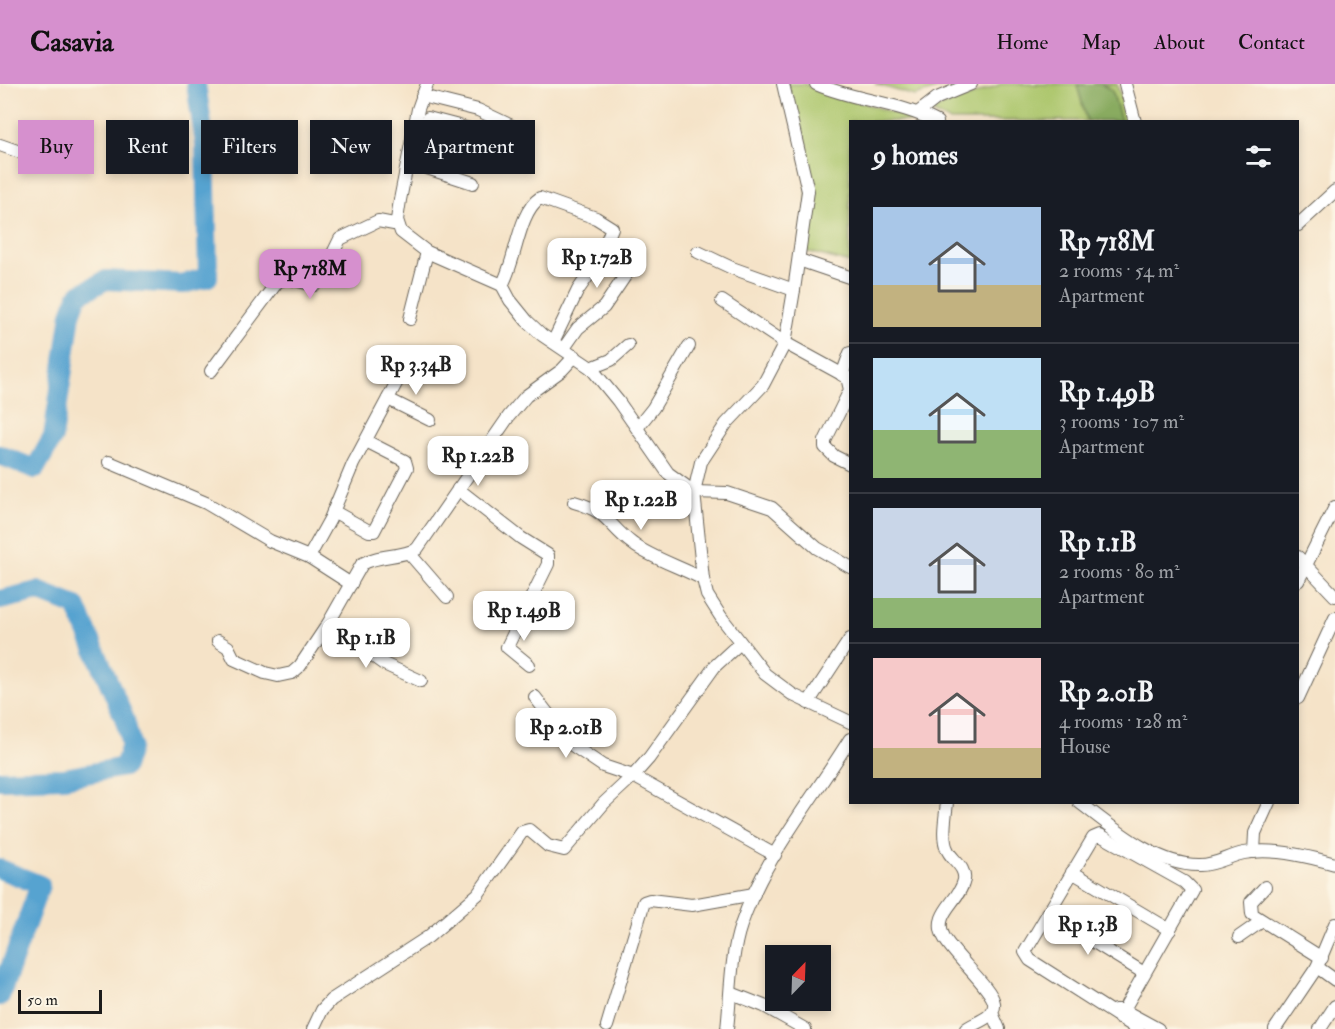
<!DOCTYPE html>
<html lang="en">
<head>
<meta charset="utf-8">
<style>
	body { margin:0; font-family:"IM FELL Double Pica",serif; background:#242831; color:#f1f3f6; height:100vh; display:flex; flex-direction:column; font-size:22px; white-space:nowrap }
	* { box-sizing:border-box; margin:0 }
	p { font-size:20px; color:#9ea1a6 }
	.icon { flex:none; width:33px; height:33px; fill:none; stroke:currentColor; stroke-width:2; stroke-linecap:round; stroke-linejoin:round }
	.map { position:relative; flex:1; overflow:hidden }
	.details { position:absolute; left:849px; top:36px; width:450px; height:684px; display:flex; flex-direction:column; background:#171b24; border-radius:0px; box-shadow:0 3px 9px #0003 }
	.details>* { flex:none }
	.top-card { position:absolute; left:18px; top:36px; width:570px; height:54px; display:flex; gap:12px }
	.needle { width:39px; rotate:23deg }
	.buttons { position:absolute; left:765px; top:861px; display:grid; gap:12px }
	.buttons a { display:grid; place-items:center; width:66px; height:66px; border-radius:0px; background:#171b24; box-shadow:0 3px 9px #0003; font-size:30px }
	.scale { position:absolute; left:18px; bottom:15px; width:84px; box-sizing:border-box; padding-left:6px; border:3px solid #1c1c1c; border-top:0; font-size:16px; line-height:21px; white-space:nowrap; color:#1c1c1c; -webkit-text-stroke:4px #fcf5e5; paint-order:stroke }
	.price { position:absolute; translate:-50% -51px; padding:0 14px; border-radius:12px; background:#fff; color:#222; font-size:20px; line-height:39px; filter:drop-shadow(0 2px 3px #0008) }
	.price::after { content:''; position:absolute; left:50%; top:36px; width:18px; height:14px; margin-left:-9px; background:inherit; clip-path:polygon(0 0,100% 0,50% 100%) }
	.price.current { background:#d690ce; color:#111 }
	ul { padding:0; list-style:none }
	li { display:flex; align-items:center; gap:18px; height:150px; padding:0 24px }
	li+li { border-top:2px solid #363941 }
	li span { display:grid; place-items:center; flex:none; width:168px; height:120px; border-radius:0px; color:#555 }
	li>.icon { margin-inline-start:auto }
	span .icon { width:72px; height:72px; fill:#fffc; stroke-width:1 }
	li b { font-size:26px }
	h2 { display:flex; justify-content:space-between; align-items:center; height:72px; padding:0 24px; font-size:26px }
	.pill { padding:0 21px; border-radius:0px; background:#171b24; box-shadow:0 3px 9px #0003; font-size:21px; line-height:54px }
	.pill.current { background:#d690ce; color:#111 }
	header { display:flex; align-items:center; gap:36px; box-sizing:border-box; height:84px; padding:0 30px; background:#d690ce; color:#111 }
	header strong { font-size:28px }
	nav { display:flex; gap:33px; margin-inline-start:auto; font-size:21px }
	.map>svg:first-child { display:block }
</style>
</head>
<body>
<header>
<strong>Casavia</strong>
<nav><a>Home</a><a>Map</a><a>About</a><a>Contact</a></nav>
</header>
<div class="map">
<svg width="1335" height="945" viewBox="0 0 1335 945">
	<rect width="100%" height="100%" fill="#fcf5e5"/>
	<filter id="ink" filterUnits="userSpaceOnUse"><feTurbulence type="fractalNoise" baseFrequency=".0167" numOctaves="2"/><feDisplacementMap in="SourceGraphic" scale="12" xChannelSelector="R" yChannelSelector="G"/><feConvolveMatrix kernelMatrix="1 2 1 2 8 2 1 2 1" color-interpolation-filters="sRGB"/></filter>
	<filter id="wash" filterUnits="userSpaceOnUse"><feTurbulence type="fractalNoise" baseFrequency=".008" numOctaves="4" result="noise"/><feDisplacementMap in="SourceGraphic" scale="24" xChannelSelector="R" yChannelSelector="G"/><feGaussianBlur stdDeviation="1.35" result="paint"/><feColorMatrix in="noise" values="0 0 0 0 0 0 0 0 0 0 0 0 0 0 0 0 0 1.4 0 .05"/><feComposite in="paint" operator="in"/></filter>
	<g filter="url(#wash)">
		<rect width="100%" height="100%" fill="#f5e3c8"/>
		<g fill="#acc66c" stroke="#647144" stroke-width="1.5">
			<polygon points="787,0 804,0 920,37 850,38 850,179 805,167 808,92"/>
			<polygon points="875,0 952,0 915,12"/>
			<polygon points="1001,0 1117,0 1128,37 949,37 930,27"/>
		</g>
		<polygon fill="#89ab60" stroke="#52643e" stroke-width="1.5" points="1101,0 1112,6 1121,37 1087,37 1077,1"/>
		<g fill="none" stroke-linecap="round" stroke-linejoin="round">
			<g stroke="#57a3d0" stroke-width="20">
				<polyline points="0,371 35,385 53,353 71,230 78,211 106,196 183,200 208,193 205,60 196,0"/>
				<polyline points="0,516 38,507 76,522 125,636 131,661 124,683 64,694 0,696"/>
				<polyline points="0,785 40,801 0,912"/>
			</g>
		</g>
	</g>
	<g filter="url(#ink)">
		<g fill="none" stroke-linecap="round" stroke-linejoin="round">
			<defs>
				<g id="minor">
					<polyline points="427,0 418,25 400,116 397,136 401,148 427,168 502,201 510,216 527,237 542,251 591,284 618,317 668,389 694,408 727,409 772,424 817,464 850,483"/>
					<polyline points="783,0 808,107 794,206 785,259 763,301 726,340 701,378 694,408 703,495 707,511 721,533 765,590 793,611 850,638"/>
					<path d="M816,0C855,17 899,18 937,38"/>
					<polyline points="1125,0 1135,38"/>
					<polyline points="422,12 478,26 516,44"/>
					<polyline points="919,28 937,14 971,0"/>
					<polyline points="420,57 428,34 501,53"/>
					<polyline points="0,61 20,68 51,71"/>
					<polyline points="415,80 473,99"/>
					<polyline points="1298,141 1335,107"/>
					<polyline points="698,168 732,184 794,206"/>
					<polyline points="799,176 849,193"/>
					<path d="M502,201C516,178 518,128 540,114L596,134L612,144L599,176L578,206L553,258"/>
					<polyline points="722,217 785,259 847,293 850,306 825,357 825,363 834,372 850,380"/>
					<polyline points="410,235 427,168"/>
					<polyline points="564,264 578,244 604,223 627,189"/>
					<polyline points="591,284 611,276 628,261"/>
					<polyline points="211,287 278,197 287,194 314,201 321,194 340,155 378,137 394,140 397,136"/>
					<polyline points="842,291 850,269"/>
					<polyline points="388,315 430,336"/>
					<polyline points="637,344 653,324 689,262"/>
					<polyline points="109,378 206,419 270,457 309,473 351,500"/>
					<polyline points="458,405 521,454 548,471 548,480 507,563 529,581"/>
					<path d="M574,418C610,428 607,441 633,460C649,473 683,484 703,495"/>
					<polyline points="333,427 369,447 374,447 407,384 405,377 366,357"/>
					<polyline points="409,469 447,513"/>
					<polyline points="309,473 330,435 353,380 408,277 415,275 439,284"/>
					<polyline points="1298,473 1335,512"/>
					<polyline points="1298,497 1335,423"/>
					<polyline points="328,540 384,580 421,597"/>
					<path d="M218,557L228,563L234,575L265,589L278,592L292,589L300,582L328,540L362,480C379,470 400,474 417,465L509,332L526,312L562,286L575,272"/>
					<polyline points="535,613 572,661 603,682 633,692 649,674 715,582 740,559"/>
					<polyline points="1298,614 1335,534"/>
					<polyline points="808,619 850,555"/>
					<path d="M947,718C946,731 941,753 947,765C951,776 966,782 964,796C960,817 931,830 944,853C953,871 992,904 994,919C996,934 975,938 966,945"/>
					<path d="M1079,718C1112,743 1156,782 1200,781C1216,781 1229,772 1244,769C1272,763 1308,772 1335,780"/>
					<polyline points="1254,768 1255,749 1269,718"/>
					<polyline points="1072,788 1170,846"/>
					<polyline points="1265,803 1251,818 1252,830 1322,874"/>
					<polyline points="1047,829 1144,889"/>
					<polyline points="1239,853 1262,837"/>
					<polyline points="1317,883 1335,896"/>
					<polyline points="731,909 764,922 805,945"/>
					<polyline points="1115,926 1123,926 1158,945"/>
					<polyline points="992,929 999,945"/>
					<polyline points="1119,934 1192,806 1184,798 1100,751 1093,754 1025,868 1030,876 1138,945"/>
					<polyline points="607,942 644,818 650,816 692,821 754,810"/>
					<polyline points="313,945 322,926 331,916 428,853 478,810 522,748 529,746 548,762 564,766 604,719 633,692 775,771"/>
					<path d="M727,945C731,911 730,873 741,841C764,773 813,715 850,655"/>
					<polyline points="1275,945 1317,883 1335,840"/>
					<polyline points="1320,945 1335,922"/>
				</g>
			</defs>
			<use href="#minor" stroke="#686258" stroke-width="14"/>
			<use href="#minor" stroke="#fff" stroke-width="12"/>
		</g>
	</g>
</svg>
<div class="buttons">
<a><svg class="needle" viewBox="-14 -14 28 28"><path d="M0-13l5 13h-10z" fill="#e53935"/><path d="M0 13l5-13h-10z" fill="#9ea1a6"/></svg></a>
</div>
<div class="scale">50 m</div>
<b class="price" style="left:597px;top:205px">Rp 1.72B</b>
<b class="price current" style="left:310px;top:216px">Rp 718M</b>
<b class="price" style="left:416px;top:312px">Rp 3.34B</b>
<b class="price" style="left:478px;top:403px">Rp 1.22B</b>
<b class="price" style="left:641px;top:447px">Rp 1.22B</b>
<b class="price" style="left:524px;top:558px">Rp 1.49B</b>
<b class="price" style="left:366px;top:585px">Rp 1.1B</b>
<b class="price" style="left:566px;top:675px">Rp 2.01B</b>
<b class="price" style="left:1088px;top:872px">Rp 1.3B</b>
<div class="top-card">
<a class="pill current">Buy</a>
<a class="pill">Rent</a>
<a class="pill">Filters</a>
<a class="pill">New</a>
<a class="pill">Apartment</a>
</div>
<section class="details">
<h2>9 homes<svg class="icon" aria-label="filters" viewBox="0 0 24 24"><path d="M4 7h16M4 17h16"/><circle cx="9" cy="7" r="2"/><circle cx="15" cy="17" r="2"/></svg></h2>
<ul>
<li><span style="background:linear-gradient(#a9c7e8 65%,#c2b280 0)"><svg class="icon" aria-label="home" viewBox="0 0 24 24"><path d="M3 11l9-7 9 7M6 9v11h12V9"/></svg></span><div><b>Rp 718M</b><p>2 rooms · 54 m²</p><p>Apartment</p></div></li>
<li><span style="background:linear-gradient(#bfe0f5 60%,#8fb573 0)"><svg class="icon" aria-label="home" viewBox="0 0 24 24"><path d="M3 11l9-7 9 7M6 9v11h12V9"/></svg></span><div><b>Rp 1.49B</b><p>3 rooms · 107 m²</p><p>Apartment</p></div></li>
<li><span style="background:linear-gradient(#c9d6e8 75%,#8fb573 0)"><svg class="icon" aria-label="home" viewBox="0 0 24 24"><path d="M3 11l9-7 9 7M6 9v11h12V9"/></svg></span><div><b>Rp 1.1B</b><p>2 rooms · 80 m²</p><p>Apartment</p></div></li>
<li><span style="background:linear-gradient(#f6c9c9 75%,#c2b280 0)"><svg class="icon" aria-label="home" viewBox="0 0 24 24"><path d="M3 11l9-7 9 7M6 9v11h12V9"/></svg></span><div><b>Rp 2.01B</b><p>4 rooms · 128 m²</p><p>House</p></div></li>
</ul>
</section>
</div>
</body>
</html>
